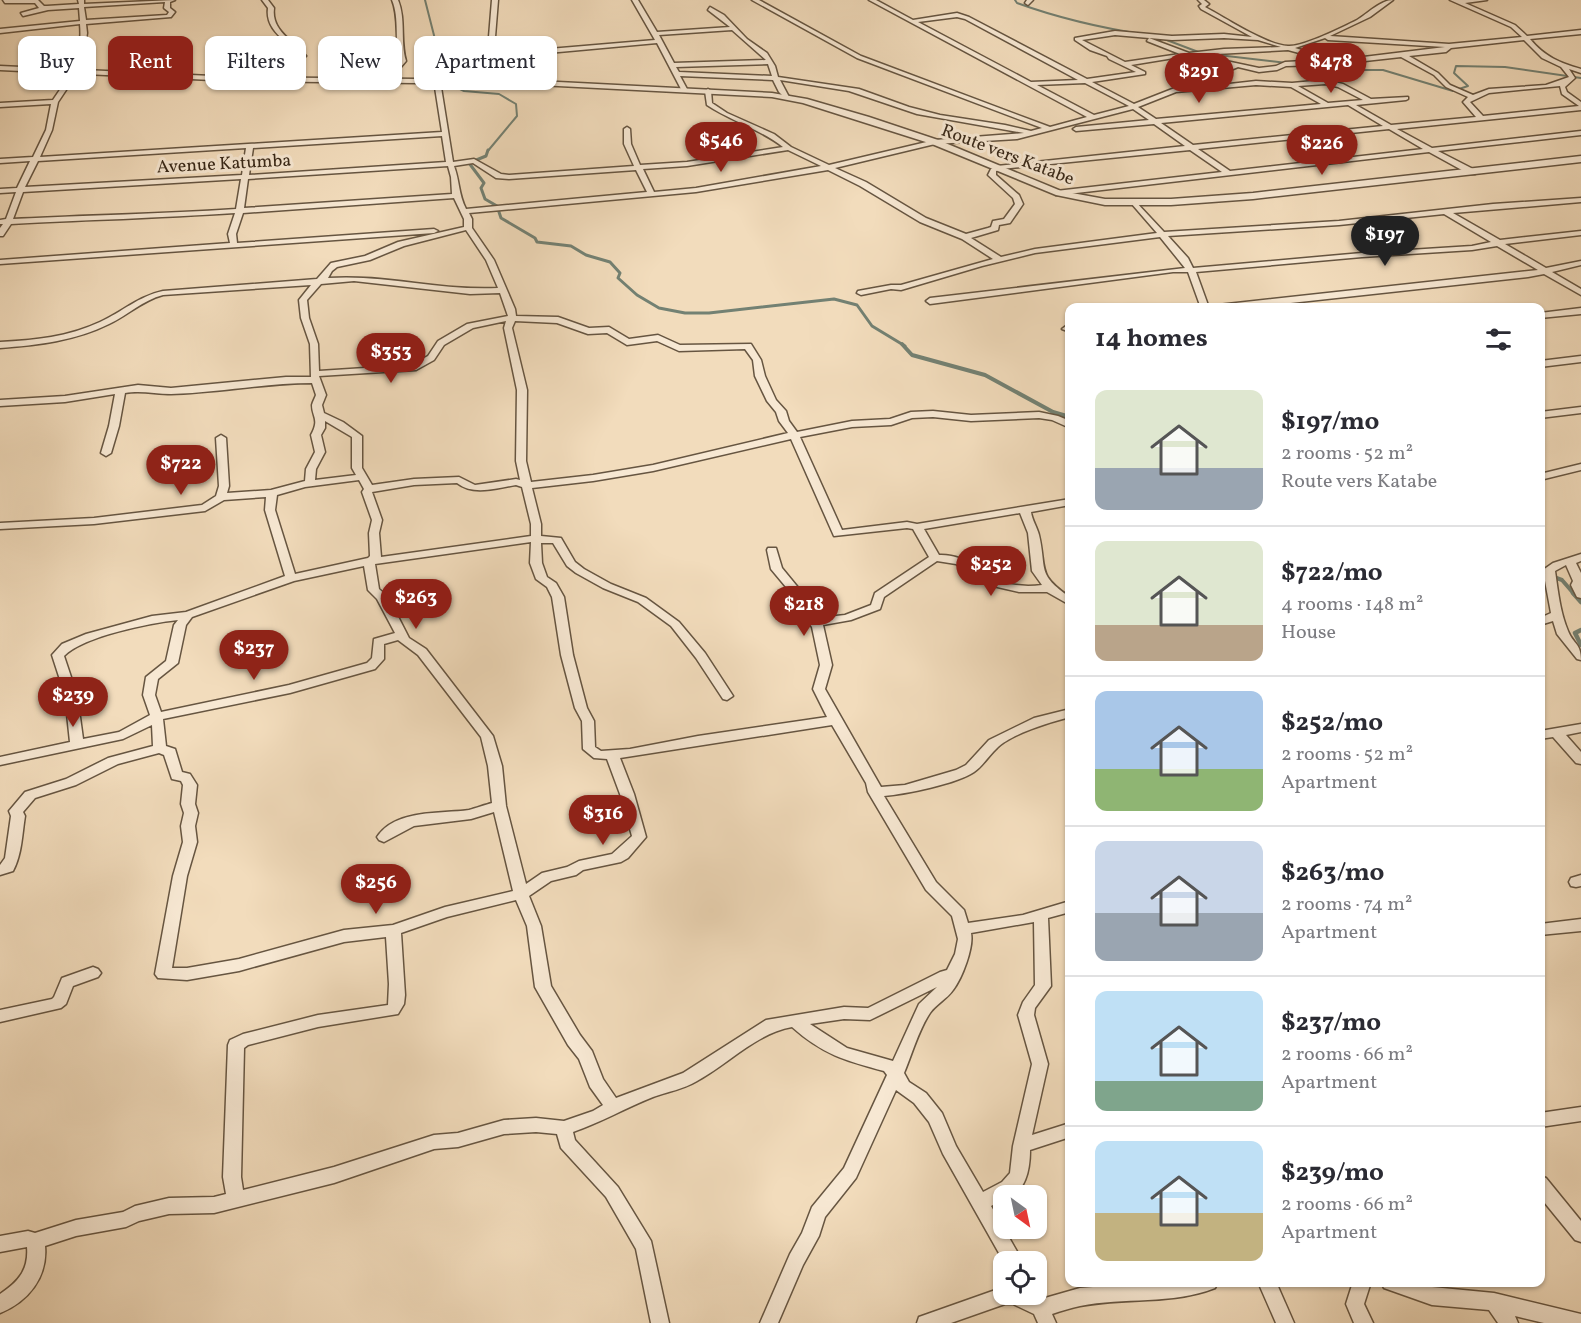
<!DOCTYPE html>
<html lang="en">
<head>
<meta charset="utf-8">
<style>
	body { margin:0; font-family:Vollkorn,serif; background:#f7f7f7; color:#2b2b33; height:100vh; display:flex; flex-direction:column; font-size:22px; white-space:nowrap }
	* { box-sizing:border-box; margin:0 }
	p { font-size:20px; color:#7c7c81 }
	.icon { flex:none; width:33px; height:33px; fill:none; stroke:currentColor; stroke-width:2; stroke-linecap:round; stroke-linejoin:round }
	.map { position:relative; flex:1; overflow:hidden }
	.drawer { position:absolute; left:1065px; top:303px; width:480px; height:984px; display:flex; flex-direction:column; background:#fff; border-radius:12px; box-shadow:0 2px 4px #0004 }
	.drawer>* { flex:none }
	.top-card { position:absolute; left:18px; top:36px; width:570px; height:54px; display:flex; gap:12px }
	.needle { width:39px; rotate:147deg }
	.fabs { position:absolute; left:993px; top:1185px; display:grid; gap:12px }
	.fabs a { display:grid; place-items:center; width:54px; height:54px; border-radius:12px; background:#fff; box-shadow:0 2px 4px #0004; font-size:30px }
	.price { position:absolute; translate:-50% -51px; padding:0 14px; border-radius:21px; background:#8f2418; color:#fff; font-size:20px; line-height:39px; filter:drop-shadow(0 2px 3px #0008) }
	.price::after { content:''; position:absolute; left:50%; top:36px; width:18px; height:14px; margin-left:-9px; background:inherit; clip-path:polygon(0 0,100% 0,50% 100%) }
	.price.current { background:#222; color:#fff }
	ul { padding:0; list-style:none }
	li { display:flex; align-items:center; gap:18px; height:150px; padding:0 30px }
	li+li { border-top:2px solid #e1e1e2 }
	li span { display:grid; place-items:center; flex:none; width:168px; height:120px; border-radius:12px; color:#555 }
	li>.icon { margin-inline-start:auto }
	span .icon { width:72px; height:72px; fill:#fffc; stroke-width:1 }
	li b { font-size:26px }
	h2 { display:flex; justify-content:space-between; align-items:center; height:72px; padding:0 30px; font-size:26px }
	.tag { padding:0 21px; border-radius:12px; background:#fff; box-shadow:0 2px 4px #0004; font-size:21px; line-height:54px }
	.tag.current { background:#8f2418; color:#fff }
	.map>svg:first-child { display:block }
</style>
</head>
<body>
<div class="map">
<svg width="1581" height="1323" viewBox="0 0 1581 1323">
	<rect width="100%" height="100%" fill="#f2dcbc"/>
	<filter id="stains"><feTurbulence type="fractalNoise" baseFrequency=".00333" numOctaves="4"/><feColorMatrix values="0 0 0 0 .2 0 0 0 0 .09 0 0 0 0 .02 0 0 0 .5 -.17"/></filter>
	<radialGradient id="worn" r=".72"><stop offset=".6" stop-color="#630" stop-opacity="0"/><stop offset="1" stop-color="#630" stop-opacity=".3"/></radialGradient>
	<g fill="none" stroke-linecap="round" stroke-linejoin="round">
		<g stroke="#738173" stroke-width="2">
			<polyline points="425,0 438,51 450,75 452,85 464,91 499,94 516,104 517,116 487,152"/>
			<path d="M1015,0L1017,3C1061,19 1101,28 1147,35"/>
			<polyline points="1164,39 1201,53 1287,63"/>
			<polyline points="1295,65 1337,70 1383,70 1453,91 1468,86 1454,73 1456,66 1505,67 1581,78"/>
		</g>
		<polyline stroke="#738173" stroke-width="3" points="488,150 486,156 469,163 484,183 481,188 485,199 497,206 501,218 535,238 537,242 571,246 586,255 610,262 620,273 618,278 637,295 659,308 685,313 709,313 834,299 857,305 872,326 905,346"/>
		<g stroke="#738173" stroke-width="4">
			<polyline points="902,344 912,355 985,375 1053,412 1070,417"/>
			<polyline points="1540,572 1562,580 1575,595"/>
		</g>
		<g stroke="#738173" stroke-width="4.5">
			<polyline points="1573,593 1581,602"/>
			<polyline points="1581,630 1575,633 1581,645"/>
		</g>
		<defs>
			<g id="minor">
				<path d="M3,0H38L44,6H47L79,4L78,0H84V4L175,0L170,2V8L175,12L171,17L86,24L87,33L82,66L58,102L52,130L40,157L442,132L434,81L437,79L440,81L453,162L474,159L501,174L509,175L634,166L624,144V129L627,127L630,129L631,144L640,165L687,162L783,147C760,129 731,121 707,105L705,91L708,89L711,91L712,103L727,113L774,134L791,147L829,165L935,140L1024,133L917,114L849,91L780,80L789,97L786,99L779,92L773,80L680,76L687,89L684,91L681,89L657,43L537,54H497L494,81L489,82L491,57L489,37L492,0H498L495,37L496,50H537L655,40L632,0H638L657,32L730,27L708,10L710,7L724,15L747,39L767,53L775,66L778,77L859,89L909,107L940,115L1005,125L1031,131L1042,128L857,58L752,0H759L861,56L1050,127L1087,117L869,0H876L913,20L957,13L969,17L1087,79L1136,72L1109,59L1107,56L1090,50L1075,40V38L1115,31L1172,36L1224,34L1252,37L1201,9L1199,6L1202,4L1198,0H1204L1209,4L1205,7C1226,18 1266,45 1288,46C1303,47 1343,27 1357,20C1367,14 1381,0 1393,0L1370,17L1330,36L1449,44L1522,37L1511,27L1450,0H1487L1465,3L1515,25L1527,36L1581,30V34L1530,39C1545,57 1560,63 1581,69V73L1569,69L1575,78L1565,87L1567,92L1581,102V110L1397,129L1432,148L1581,131V135L1438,151L1475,170V174H1469L1429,152L1059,195H1056V191L1222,172L1190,150L1001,169L996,171V175L1019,195L1023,204L1010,223L999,225L998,230L971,238L1001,257L1035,249L1157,233L1131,203L1135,201L1164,232L1339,221L1493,204L1581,198V202L1453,213L1500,240L1581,231V235L1505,244L1546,268L1581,261V265L1552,272L1581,289V295L1544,274L1528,277L1246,308H1214L1218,305L1538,270L1497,246L1472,250L1362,257L1196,272L1209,308H1201L1188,272H1173L930,304L926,301L930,298L1185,268L1160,237L1035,253L982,266L901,290L891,289L861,295L857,293L858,291L891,285H901L993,259L962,239L920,222L860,186L828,170L696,192L469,213L472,219V228L494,260L515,309L516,316L558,317L589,328L609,327L629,339L658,335L680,345L751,344L761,360L765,376L776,400L786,411L789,421L797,432L852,421L890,419L911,412L933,411L971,415L1039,412L1058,416L1070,421V428L1052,420L1039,418L971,421L933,417L912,418L891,425L852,427L800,437L842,530L907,522L917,524L1070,499V505L1031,512C1032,520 1037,527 1039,535C1047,569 1036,574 1070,597V605L1047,592H1019L993,586L956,564L937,561L884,597L880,609L851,620L823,625L832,665L825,689L881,787L905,785L956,770L966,765L989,740L1034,718L1070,709V717C1050,722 1011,734 997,748C989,755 983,766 974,772C956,784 906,794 884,796L936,882L964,910L968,923L1023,915L1070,901V912L1048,918L1051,986L1035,1008L1034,1015L1048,1064L1032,1135L1070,1123V1137L1030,1150C1030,1168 1026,1196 1004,1196V1199L991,1206L1023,1262H1004L943,1154L929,1122L914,1103L896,1090L856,1178L825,1217L819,1236L803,1265L778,1323H760L790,1254L802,1233L812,1207L844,1168L887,1075L884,1071C846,1061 822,1054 792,1027C757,1033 728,1064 697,1081C684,1089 667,1092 653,1097C625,1108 602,1122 573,1132L575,1140L618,1187L651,1241L669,1323H651L636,1249L606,1197L561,1148L557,1134L536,1132L504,1134L458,1147L434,1149L334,1183L214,1213L169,1214L139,1221L126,1227L76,1236L45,1246C48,1277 28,1302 0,1313V1294C18,1282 29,1270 27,1247L0,1252V1236L28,1231L35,1233L76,1220L123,1212L135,1206L169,1198L214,1197L226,1194L223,1177L228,1045L230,1040L243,1034L318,1015L388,1005L389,984L386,937L344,942L239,971L187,980L158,978L155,974L173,876L183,842L181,826L184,813L181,804L183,785L181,781L172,779L164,755L159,753L118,764L76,785L35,798L23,812L25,816C22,834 22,854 13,871L0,875V865L5,858L11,816L9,811L25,792L66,779L108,758L153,746L152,725L123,739L0,765V757L70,742L65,695L52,655L62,644L86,634L152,616L186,612L285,576L265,510L266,497L224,500L205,511L94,524L0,529V523L94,518L202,505L216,496L219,486L216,438L221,435L226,438L229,486L227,493L271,490L305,481L306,469L315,452L311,435C320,419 312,417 312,405C313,401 315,398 316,395L312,383C265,383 218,393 171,394C155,394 141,390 125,393L119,426L111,453L106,456L101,453L109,426L115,394L65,402L0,406V400L65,396L138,385L171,388L286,377H311L310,344L301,318L299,300L311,285L163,295C143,300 128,315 109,324C75,341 38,345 0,348V342C35,340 68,337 100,322C122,312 139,296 163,291L317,279L331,263L365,256L398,242L464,227V219L454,198L243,213L236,234L237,243L434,229L438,231L434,233L0,264V260L230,243L228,234L235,213C160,218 86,220 11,224L3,236H0V228L3,224H0V220L6,219L16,192L0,193V189L17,188L30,161L0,163V159L33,157L46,130L51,104L0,107V103L53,100C71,74 83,58 80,24L0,33V29L80,21L79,8L48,10L23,16L21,13L39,8L35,3H5ZM165,2L164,8L169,12L167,15L86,20L84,7ZM957,17L965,19L1078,80L1031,82L918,22ZM732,30L766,60L674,63L659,35ZM1115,35L1172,40L1224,38L1258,40L1281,47L1224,49L1189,53L1149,38L1147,41L1180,54L1125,62L1082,40ZM1325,38L1328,40L1445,47L1347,59L1322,56L1295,48ZM1524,40L1542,58L1561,67L1569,77L1546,85L1489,89L1473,95L1450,85L1438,73L1409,56L1446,52L1451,48ZM1288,50L1325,60L1285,62L1276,66L1259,68L1198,55ZM1186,56L1231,66L1134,104L1092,82L1145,74V72L1131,65ZM1401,57L1434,75L1446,87L1468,97L1463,102L1476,117L1391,125L1356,105L1406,100L1408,99V97L1371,99L1343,84L1325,80L1292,83L1256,81L1185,89L1238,67L1259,72L1277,70L1286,66L1322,65L1335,61L1347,63ZM768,64L772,76L679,72L676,67ZM1085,83L1129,106L1094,115L1037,85ZM1325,84L1338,87L1363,100L1328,103L1298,86ZM1256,85L1291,87L1321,104L1156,119L1138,107L1176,92ZM1560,86L1562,94L1579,106L1483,116L1470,102L1489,93ZM1348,105L1383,126L1193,145L1161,123ZM1133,109L1149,120L1076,127L1073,129L1076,131L1154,124L1185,146L997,166L991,169L988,175L1013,198L1015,204L1004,219L993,221L991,227L988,228L966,234L926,218L866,182L835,168L935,144L1017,139ZM1389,129L1423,149L1230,171L1198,149ZM442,136L446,162L249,175L253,148ZM246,148L242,175L25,187L38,161ZM788,150L821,166L696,188L654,192L643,169L687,166ZM473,163L496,178L509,179L636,170L647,192L466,209C458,193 460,182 454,166ZM448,166L451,177L452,194L244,208L248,179ZM241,179L236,209C162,214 88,215 13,219L23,192ZM1444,214L1491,242L1472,246L1362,253L1193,268L1188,258L1168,236L1339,225ZM466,230L486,260L498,288C441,291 385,274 328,278L332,271L337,267L370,260L404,246ZM354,281L470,294L500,293L508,316L467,324L438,341L428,356L411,365L319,371L318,344L309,318L307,300L321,284ZM506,321L504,328L517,390L516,461L520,480L516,479L475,485L459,477L414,479L372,485L362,468V436L343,422L324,413L322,405L326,395L319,376L416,370L434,360L444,345L473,328ZM515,321L557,323L588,334L607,333L627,345L657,341L679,351L745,349L753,360L755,376L767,401L776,412L779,421L788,433L653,465L593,475L531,482L526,461L527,390L512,328ZM325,421L352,437V468L356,475L315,480L316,469L325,452L321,435L325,428ZM791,439L834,536L907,528L913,529L929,557L875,593L871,605L845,615L818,618L805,596L782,568L776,548H768L767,550L771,569L796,599L802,614L812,627L820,665L813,689L827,717L698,736L630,749L601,751L595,747L594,721L587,708L573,655L564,597L556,583L547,577L542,563L541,543H553L567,566L576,573L603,588L638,602L671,626L696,658L723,699L727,700L733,696L705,653L679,622L646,598L611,584L584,569L575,562L561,538L541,536V524L532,488L593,481L653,471ZM359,480L364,489L362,492L372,520L369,533L370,556L368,558L295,574L275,510L277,495L305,487ZM457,483C474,496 496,488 516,485L522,487L531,524V536L381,557L379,533L382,520L372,492L414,485ZM1020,513L1028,533L1032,571L1042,585C1026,587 1010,586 995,579C973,569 965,554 939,555L924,529ZM531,542L530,563L536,579L547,587L552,597L561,655L575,708L582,721L583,749L594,758L607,759L620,794L632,836L612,854L579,861L567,867L542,873L526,884L506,806L502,766L493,736L426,649L409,638L388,597L379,589L375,564ZM364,566L368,590L377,599L395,633L374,639L372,658L367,663L289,685L161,712L155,695L158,679L178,663L186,625L192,617L294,581ZM178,620L174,625L166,661L146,677L143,695L150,715L119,732L83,739L77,695L64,656C84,636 150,623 178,620ZM398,640L418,655L481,737L488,766L492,803C484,805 477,808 469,810C441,814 395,809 377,837L379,840L384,842L414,826L471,819L494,812L513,891L445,907L393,925L344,930L239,959L187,968H172L187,876L197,842L195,826L198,813L195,804L197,785L190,774L182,772L175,749L166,746L163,719L290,693L375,669L384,659V644ZM832,725L866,783L868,792L926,890L952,916L958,939L955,954L947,970L940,972L868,1008L844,1007L766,1020L683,1073L616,1098L603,1079L592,1051L580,1035L551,986L541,926L529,896L551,881L576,875L583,870L621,862L628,858L646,837L634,794L620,758ZM516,900L527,926L535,987L568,1045L579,1059L590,1087L603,1105L593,1111L564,1121L536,1118L504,1120L458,1133L434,1135L334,1167L243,1190L241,1177L244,1048L248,1045L318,1027L398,1014L404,1004L405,995L401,933L447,917ZM1034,922L1035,985L1023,1002L1018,1015L1032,1064L1013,1146L1010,1173L1002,1182L983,1192L956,1146L942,1113L926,1093L909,1082L904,1073C912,1054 919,1029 930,1013C936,1004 947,999 953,990C962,979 974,947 971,933ZM937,987L919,1004L893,1061L847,1048L810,1024L844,1019L870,1020Z"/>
				<path d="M262,0H268L274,8C271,31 293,40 306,56L267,82L265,79L300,56C287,40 265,31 268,8Z"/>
				<path d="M392,0H398C406,19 400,41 406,61L400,68V81L397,83L394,81V68L400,61C394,41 400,19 392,0Z"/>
				<polygon points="1027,0 1033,0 1028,5 1025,3"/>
				<polygon points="1581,308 1581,314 1540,318 1540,313"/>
				<polygon points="1066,326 1070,326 1070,332 1062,329"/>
				<polygon points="1581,356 1581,362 1540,367 1540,361"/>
				<polygon points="1581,407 1581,413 1540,418 1540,412"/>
				<polygon points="1581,464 1581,470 1540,480 1540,474"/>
				<path d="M1581,554V561L1576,563L1581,573V598L1577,597L1571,585L1573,581L1566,565L1555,571C1558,591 1560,612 1568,631C1573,644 1581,643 1581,660L1577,659L1557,634L1553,621L1540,625V618L1551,613L1543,570L1553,563Z"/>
				<polygon points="1581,724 1581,732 1566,735 1581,752 1581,764 1576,763 1553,737 1540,739 1540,731"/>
				<polygon points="1581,875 1581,886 1576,887 1571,886 1569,882 1571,878"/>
				<polygon points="1581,919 1581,931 1540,935 1540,924"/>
				<polygon points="93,967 98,969 101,973 98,977 73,986 66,1004 61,1008 0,1022 0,1010 52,999 54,997 62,978"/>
				<polygon points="1581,1107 1581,1121 1540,1127 1540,1113"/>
				<polygon points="1540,1176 1546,1178 1581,1221 1581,1242 1575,1240 1540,1197"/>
				<path d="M1157,1282H1218L1215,1288C1172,1305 1124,1297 1080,1306C1070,1308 1061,1311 1052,1314L1056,1323H1038L1034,1314L1013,1304H1005L951,1323H917L919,1317L1004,1287V1294L1033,1295L1038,1293L1045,1298L1080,1288Z"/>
				<polygon points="1258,1282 1276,1282 1294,1323 1276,1323"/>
				<polygon points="1353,1282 1371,1282 1364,1304 1373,1323 1354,1323 1346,1304"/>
				<polygon points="1381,1282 1417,1282 1432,1287 1494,1293 1581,1314 1581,1323 1544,1323 1515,1316 1518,1323 1498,1323 1489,1310 1432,1305 1384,1288"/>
			</g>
			<polygon id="tertiary" points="0,66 233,77 519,80 772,93 807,99 869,117 938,140 1061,191 1105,199 1171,199 1253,193 1581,156 1581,162 1253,199 1171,205 1105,205 1056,195 932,144 803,103 772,97 519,84 233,81 0,70"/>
		</defs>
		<use href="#minor" stroke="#665541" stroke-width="3"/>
		<use href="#tertiary" stroke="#665541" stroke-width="3"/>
		<use href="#minor" fill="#f7e8d3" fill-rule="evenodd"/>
		<use href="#tertiary" fill="#f7e8d3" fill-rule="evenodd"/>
	</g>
	<g text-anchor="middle" stroke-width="6" stroke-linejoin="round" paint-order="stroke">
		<g font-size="18" fill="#382818" stroke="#f7e8d3">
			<text transform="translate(1008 154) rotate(21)" y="6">Route vers Katabe</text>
			<text transform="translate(224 163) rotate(-3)" y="6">Avenue Katumba</text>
		</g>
	</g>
	<rect width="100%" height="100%" filter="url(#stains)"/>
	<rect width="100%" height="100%" fill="url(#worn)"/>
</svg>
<div class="fabs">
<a><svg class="needle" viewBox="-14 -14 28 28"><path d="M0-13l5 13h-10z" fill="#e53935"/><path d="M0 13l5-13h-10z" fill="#7c7c81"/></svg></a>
<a><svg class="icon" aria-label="locate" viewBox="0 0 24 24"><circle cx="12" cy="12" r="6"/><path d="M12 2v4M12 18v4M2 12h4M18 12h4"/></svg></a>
</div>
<b class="price" style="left:1331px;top:94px">$478</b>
<b class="price" style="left:1199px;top:104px">$291</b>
<b class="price" style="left:721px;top:173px">$546</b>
<b class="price" style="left:1322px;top:176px">$226</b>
<b class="price current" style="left:1385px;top:267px">$197</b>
<b class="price" style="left:391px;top:384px">$353</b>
<b class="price" style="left:181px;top:496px">$722</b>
<b class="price" style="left:991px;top:597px">$252</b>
<b class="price" style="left:416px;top:630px">$263</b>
<b class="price" style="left:804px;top:637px">$218</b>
<b class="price" style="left:254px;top:681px">$237</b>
<b class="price" style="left:73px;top:728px">$239</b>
<b class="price" style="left:603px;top:846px">$316</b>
<b class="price" style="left:376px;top:915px">$256</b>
<div class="top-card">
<a class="tag">Buy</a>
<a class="tag current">Rent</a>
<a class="tag">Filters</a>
<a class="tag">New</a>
<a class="tag">Apartment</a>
</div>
<section class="drawer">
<h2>14 homes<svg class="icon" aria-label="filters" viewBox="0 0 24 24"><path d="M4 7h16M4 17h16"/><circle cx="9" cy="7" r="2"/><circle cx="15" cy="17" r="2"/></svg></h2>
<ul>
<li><span style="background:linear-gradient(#dfe7d0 65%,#9aa5b1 0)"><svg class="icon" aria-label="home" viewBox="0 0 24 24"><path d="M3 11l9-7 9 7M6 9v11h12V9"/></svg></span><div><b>$197/mo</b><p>2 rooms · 52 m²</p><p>Route vers Katabe</p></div></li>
<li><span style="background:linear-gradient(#dfe7d0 70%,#b9a48a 0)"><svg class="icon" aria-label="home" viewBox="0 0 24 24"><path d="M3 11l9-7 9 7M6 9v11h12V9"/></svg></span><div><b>$722/mo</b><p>4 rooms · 148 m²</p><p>House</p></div></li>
<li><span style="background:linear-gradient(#a9c7e8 65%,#8fb573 0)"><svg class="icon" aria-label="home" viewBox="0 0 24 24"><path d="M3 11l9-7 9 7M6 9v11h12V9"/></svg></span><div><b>$252/mo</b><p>2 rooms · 52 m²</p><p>Apartment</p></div></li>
<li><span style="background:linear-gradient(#c9d6e8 60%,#9aa5b1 0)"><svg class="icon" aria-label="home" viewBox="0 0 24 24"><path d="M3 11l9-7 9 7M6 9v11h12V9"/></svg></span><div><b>$263/mo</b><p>2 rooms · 74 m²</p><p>Apartment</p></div></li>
<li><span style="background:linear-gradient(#bfe0f5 75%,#7fa58c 0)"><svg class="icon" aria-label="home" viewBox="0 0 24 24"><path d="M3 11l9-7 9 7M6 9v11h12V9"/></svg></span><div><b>$237/mo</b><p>2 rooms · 66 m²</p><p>Apartment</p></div></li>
<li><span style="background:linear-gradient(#bfe0f5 60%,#c2b280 0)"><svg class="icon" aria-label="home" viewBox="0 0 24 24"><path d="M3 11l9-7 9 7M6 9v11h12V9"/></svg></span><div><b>$239/mo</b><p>2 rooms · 66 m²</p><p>Apartment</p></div></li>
</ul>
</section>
</div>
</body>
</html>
